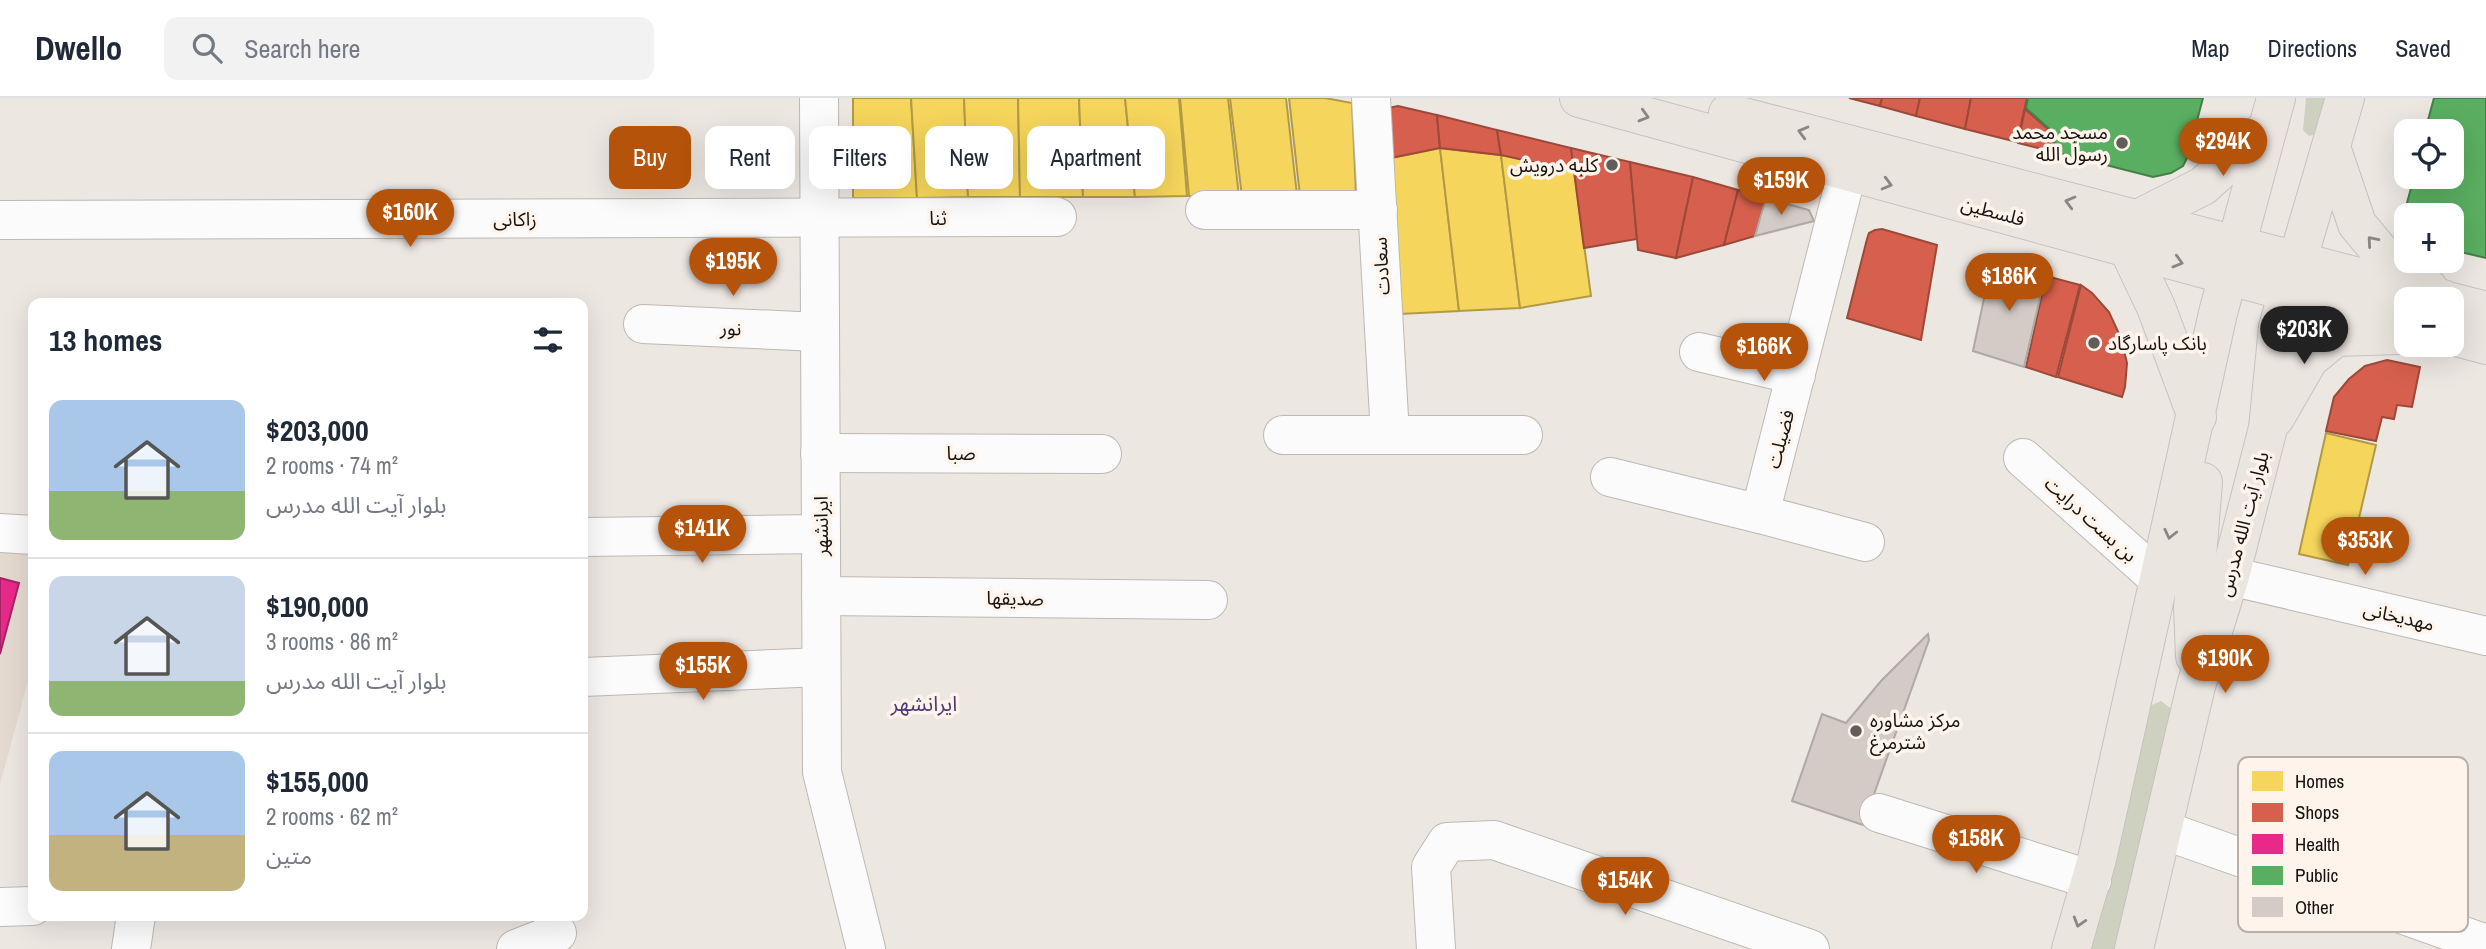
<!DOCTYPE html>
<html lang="en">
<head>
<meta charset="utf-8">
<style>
	body { margin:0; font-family:"Archivo Narrow","Noto Sans Arabic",sans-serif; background:#f2f2f3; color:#1f2937; height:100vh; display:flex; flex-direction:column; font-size:26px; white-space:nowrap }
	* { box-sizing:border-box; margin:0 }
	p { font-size:23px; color:#747a83 }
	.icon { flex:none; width:38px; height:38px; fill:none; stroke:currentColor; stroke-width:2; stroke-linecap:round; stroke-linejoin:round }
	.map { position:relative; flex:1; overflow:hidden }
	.drawer { position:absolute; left:28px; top:200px; width:560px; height:623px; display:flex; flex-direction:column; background:#fff; border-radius:14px; box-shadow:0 7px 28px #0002 }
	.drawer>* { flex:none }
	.hud { position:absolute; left:609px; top:28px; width:665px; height:63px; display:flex; gap:14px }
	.buttons { position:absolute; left:2394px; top:21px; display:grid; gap:14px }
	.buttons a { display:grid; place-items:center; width:70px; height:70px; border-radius:14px; background:#fff; box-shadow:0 7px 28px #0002; font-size:35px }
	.price { position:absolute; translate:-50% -60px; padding:0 16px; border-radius:24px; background:#b45309; color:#fff; font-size:23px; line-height:46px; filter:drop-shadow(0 2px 4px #0008) }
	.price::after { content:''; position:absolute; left:50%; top:42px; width:21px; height:16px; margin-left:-10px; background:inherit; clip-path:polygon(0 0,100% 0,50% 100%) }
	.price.current { background:#222; color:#fff }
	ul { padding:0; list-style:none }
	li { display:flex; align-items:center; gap:21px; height:175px; padding:0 21px }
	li+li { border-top:2px solid #e0e1e3 }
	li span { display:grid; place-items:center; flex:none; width:196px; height:140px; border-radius:14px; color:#555 }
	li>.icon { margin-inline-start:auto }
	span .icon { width:84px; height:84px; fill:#fffc; stroke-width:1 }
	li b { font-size:30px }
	h2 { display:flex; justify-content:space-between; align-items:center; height:84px; padding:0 21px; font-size:30px }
	.chip { padding:0 24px; border-radius:14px; background:#fff; box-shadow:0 7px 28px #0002; font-size:24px; line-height:63px }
	.chip.current { background:#b45309; color:#fff }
	header { display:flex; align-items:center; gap:42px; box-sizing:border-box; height:98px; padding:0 35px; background:#fff; border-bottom:2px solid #e0e1e3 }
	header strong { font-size:33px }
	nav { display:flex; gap:38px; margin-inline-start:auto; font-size:24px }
	.search { width:490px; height:63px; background:#f2f2f3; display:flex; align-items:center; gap:18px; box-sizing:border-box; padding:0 24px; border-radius:14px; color:#747a83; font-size:26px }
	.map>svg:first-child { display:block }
</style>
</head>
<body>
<header>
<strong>Dwello</strong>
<div class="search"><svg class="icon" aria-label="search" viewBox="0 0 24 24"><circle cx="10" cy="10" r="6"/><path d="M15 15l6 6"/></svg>Search here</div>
<nav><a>Map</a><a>Directions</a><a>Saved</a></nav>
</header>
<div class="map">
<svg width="2486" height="851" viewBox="0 0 2486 851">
	<rect width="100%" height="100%" fill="#ede7e2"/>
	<polygon fill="#e5dad0" points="0,454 33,456 33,564 0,687"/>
	<g fill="#cfd1c0">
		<polygon points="2306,0 2335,0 2317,36 2309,38 2303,32"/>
		<polygon points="2161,603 2173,612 2134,851 2071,851 2147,609"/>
	</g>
	<g fill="#f6d55c" stroke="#b29a45" stroke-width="2">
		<polygon points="853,0 911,0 917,100 853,100"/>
		<polygon points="911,0 964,0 968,99 917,100"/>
		<polygon points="964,0 1018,0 1020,99 968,99"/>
		<polygon points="1018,0 1079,0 1083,99 1020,99"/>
		<polygon points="1079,0 1125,0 1135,99 1083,99"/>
		<polygon points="1125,0 1179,0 1187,98 1135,99"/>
		<polygon points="1180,0 1228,0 1239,99 1189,98"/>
		<polygon points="1230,0 1286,0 1297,97 1242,99"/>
		<polygon points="1289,0 1325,0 1352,5 1356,96 1300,98"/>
		<polygon points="1440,50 1459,213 1400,216 1391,60"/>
		<polygon points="1440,50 1501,57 1520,210 1459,213"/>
		<polygon points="1501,57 1574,73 1591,198 1520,210"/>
		<polygon points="2326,335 2376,347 2348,467 2299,456"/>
	</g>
	<g fill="#d6604d" stroke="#9c493a" stroke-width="2">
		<polygon points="1849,0 1882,0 1880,8"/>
		<polygon points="1882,0 1920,0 1916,18 1880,8"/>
		<polygon points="1920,0 1971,0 1965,31 1916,18"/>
		<polygon points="1971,0 2027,0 2017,44 1965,31"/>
		<polygon points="1398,8 1437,17 1440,50 1391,60 1388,10"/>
		<polygon points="2025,11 2056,38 2050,53 2018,45"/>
		<polygon points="1437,17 1497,32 1501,57 1440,50"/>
		<polygon points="1497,32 1571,50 1574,73 1501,57"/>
		<polygon points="1571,50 1630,64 1637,141 1584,150"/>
		<polygon points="1630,64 1693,79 1676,160 1638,152"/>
		<polygon points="1693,79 1738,92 1724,147 1676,160"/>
		<polygon points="1738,92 1766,100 1755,138 1724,147"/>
		<polygon points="1882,131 1937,147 1921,242 1847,220 1867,141 1869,135 1875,132"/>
		<polygon points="2046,178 2080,187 2056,279 2026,269"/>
		<polygon points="2081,187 2092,195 2109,214 2121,240 2127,265 2125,289 2122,299 2058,279"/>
		<polygon points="2387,262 2420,269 2412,309 2397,307 2394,321 2382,319 2376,343 2326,333 2334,299 2349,281 2365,268"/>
	</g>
	<polygon fill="#e7298a" stroke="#a82265" stroke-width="2" points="0,480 19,485 0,556"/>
	<g fill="#5aae61" stroke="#457f48" stroke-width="2">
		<polygon points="2028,0 2203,0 2187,60 2183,68 2171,75 2153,79 2051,53 2057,38 2026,10"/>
		<polygon points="2434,0 2486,0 2486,160 2452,152 2452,117 2406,117 2406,140 2398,138 2414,79 2452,79 2452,33 2425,33"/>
	</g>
	<g fill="#d4cbc6" stroke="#aea9a6" stroke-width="2">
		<polygon points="1766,100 1809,112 1814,123 1755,138"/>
		<polygon points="1992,162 2045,178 2024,269 1973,253"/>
		<polygon points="1928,536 1929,542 1863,727 1792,703 1822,616 1846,625 1881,583"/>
	</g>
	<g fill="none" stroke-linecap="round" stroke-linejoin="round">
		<defs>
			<g id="minor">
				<polyline points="819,0 822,674 866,851"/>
				<polyline points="1371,0 1390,337"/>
				<polyline points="1205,112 1378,112"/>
				<polyline points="0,122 1057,119"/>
				<polyline points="643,226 820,234"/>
				<polyline points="1699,254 1796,277"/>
				<polyline points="1283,337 1523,337"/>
				<polyline points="820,355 1102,356"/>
				<polyline points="2023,360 2160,482"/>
				<polyline points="1610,379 1760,416 1847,75"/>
				<polyline points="1760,416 1865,444"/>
				<polyline points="0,435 33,437"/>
				<polyline points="583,439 821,436"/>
				<polyline points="2230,478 2486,538"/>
				<polyline points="821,498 1208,502"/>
				<polyline points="583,579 821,569"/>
				<polyline points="1879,715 2092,782"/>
				<polyline points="2163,732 2486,846"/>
				<polyline points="0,809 33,808"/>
				<polyline points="131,851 136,817"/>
				<polyline points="516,851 557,835"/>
				<polyline points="1436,851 1431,769 1447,744 1494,742 1810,851"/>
			</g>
			<g id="major">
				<polyline points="1579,0 2406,226"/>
				<path d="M1728,15C1966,77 2205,137 2443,201"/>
				<polyline points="2331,49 2357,126 2381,155 2428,190"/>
				<polyline points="2136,122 2203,88 2266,31"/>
				<polyline points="2128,150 2156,209 2197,319"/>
				<polyline points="2452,204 2486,213"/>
				<polyline points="2452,238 2486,247"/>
				<polyline points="2275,320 2309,261 2336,239 2400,237"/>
				<polyline points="2195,558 2193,509 2203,384"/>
				<polyline points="2071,851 2097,761 2218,215 2276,0"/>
				<polyline points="2134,851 2196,588 2230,478 2268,330 2278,229 2345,0"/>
			</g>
		</defs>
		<use href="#minor" stroke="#bdb8b4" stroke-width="40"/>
		<use href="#major" stroke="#c5c2c0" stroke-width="40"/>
		<use href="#minor" stroke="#fcfbfb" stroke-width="38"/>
		<use href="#major" stroke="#ebe5df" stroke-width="38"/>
	</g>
	<defs><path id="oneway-chevron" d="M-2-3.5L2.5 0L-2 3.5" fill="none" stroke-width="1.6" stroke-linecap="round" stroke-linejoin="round" transform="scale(1.75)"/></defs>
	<g stroke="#8b8681">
		<use href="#oneway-chevron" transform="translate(1644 18) rotate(16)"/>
		<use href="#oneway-chevron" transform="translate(1803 34) rotate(-165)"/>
		<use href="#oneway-chevron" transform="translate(1887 86) rotate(15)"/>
		<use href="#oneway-chevron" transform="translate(2070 104) rotate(-165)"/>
		<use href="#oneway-chevron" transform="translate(2372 143) rotate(-131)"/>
		<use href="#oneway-chevron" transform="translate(2178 164) rotate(16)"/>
		<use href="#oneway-chevron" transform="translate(2170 436) rotate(103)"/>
		<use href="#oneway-chevron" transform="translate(2079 824) rotate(107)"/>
	</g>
	<g fill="#615d59" stroke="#fff4eb" stroke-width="2.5">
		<circle cx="2122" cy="45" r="7"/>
		<circle cx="1612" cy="67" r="7"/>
		<circle cx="2094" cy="245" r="7"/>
		<circle cx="1856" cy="633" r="7"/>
	</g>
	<g text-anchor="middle" stroke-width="7" stroke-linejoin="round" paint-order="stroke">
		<g font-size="19" fill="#15120f" stroke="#fff4eb" text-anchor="end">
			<text x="2108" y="41">مسجد محمد<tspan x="2108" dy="22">رسول الله</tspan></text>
			<text x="1598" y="74">کلبه درویش</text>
			<text x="2108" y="252" text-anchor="start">بانک پاسارگاد</text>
			<text x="1870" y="629" text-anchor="start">مرکز مشاوره<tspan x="1870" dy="22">شترمرغ</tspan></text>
		</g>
		<g font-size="19" fill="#15120f" stroke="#fff4eb">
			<text transform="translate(1993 113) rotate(15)" y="7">فلسطین</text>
			<text x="938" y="127">ثنا</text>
			<text x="515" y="128">زاکانی</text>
			<text transform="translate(1381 168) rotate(-93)" y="7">سعادت</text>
			<text transform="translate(731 230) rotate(3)" y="7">نور</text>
			<text transform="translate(1780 341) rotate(-75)" y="7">فضیلت</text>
			<text x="961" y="362">صبا</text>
			<text transform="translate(2091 421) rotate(42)" y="7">بن بست درایت</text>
			<text transform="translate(2243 426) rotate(-75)" y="7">بلوار آیت الله مدرس</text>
			<text transform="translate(821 428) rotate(-90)" y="7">ایرانشهر</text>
			<text transform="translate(1015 500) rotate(1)" y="7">صدیقها</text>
			<text transform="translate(2399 518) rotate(13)" y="7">مهدیخانی</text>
		</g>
		<g font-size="21" fill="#4f3874" stroke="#fff4eb">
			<text x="924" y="613">ایرانشهر</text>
		</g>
	</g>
	<rect x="2238" y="659" width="230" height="175" rx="10" fill="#fff4eb" stroke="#b9b0a9" stroke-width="2"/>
	<rect x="2252" y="673" width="31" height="20" fill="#f6d55c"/>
	<rect x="2252" y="705" width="31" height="19" fill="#d6604d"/>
	<rect x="2252" y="736" width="31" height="20" fill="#e7298a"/>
	<rect x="2252" y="768" width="31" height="19" fill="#5aae61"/>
	<rect x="2252" y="799" width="31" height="20" fill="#d4cbc6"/>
	<g font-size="19" fill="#15120f">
		<text x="2295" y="690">Homes</text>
		<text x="2295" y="721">Shops</text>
		<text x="2295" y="753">Health</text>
		<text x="2295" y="784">Public</text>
		<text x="2295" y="816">Other</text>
	</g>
</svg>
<div class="buttons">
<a><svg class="icon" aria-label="locate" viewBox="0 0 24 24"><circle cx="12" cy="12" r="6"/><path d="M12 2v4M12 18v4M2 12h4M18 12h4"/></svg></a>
<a>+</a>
<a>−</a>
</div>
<b class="price" style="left:2223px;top:80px">$294K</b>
<b class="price" style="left:1781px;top:119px">$159K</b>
<b class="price" style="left:410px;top:151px">$160K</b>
<b class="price" style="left:733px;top:200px">$195K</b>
<b class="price" style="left:2009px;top:215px">$186K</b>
<b class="price current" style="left:2304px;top:268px">$203K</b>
<b class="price" style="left:1764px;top:285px">$166K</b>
<b class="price" style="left:702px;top:467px">$141K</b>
<b class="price" style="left:2365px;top:479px">$353K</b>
<b class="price" style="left:2225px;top:597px">$190K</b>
<b class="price" style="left:703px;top:604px">$155K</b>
<b class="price" style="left:1976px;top:777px">$158K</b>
<b class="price" style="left:1625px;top:819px">$154K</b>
<div class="hud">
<a class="chip current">Buy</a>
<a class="chip">Rent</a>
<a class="chip">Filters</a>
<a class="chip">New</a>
<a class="chip">Apartment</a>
</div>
<section class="drawer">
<h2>13 homes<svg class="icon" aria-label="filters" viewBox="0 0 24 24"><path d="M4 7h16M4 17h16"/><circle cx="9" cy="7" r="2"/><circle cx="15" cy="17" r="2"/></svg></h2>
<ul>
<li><span style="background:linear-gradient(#a9c7e8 65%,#8fb573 0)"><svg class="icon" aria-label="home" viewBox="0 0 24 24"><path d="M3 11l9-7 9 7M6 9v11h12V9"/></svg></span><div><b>$203,000</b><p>2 rooms · 74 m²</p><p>بلوار آیت الله مدرس</p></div></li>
<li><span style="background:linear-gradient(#c9d6e8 75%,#8fb573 0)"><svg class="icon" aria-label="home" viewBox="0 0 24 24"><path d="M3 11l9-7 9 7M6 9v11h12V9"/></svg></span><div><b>$190,000</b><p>3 rooms · 86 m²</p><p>بلوار آیت الله مدرس</p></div></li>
<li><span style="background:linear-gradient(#a9c7e8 60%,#c2b280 0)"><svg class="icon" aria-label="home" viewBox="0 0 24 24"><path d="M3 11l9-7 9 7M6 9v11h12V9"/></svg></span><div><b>$155,000</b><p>2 rooms · 62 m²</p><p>متین</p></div></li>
</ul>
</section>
</div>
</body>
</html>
